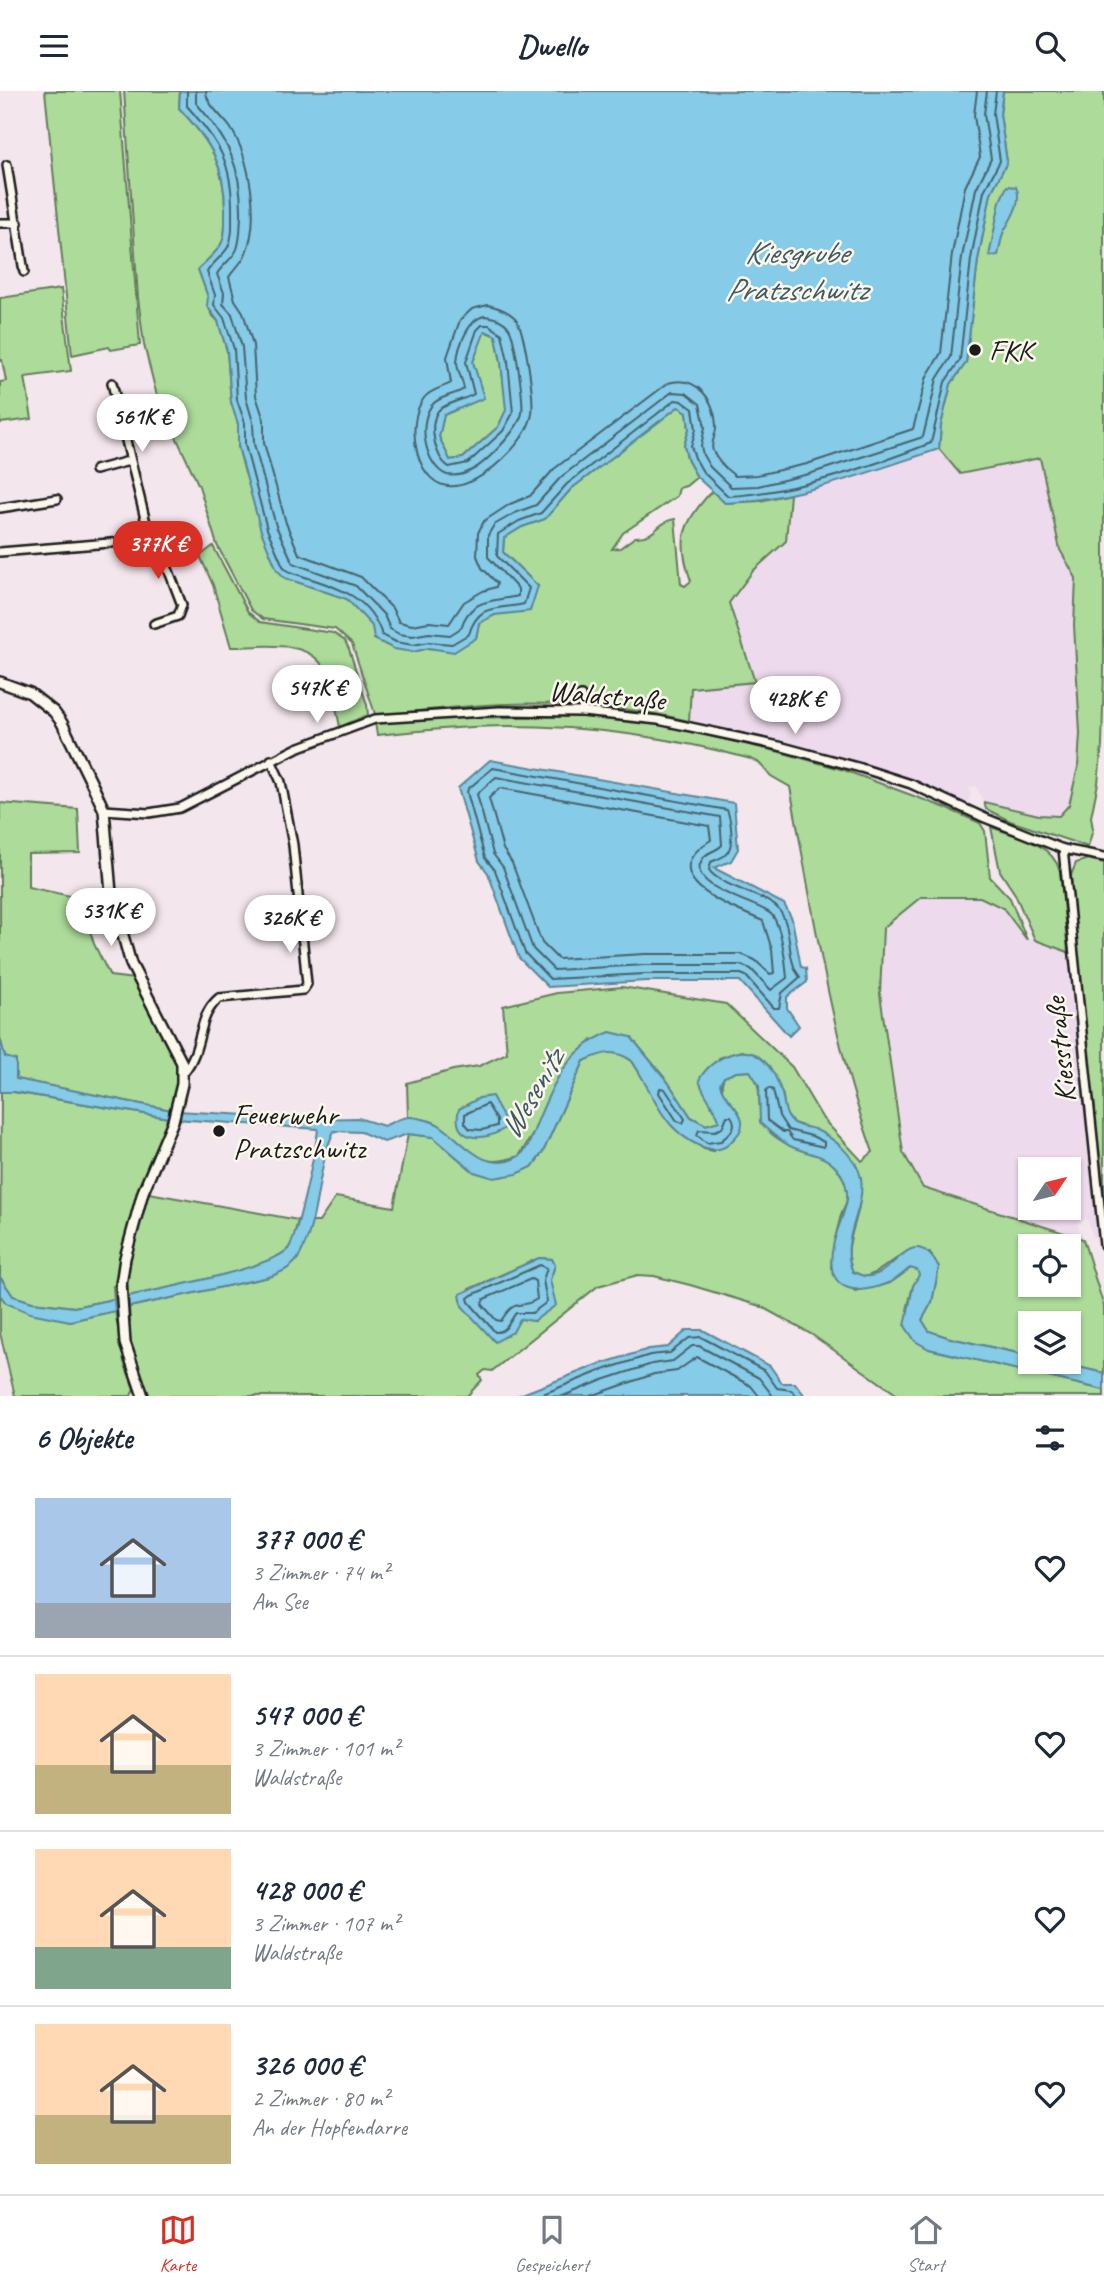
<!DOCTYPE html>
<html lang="de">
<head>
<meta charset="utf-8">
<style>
	body { margin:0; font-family:Caveat,sans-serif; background:#f6f6f7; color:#1f2937; height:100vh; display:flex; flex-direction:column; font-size:26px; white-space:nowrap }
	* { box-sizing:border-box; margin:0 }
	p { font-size:23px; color:#747a83 }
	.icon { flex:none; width:38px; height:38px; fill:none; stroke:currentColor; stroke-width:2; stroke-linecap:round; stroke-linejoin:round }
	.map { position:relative; height:1305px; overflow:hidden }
	.drawer { display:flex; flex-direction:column; background:#fff; flex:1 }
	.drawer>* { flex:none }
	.needle { width:46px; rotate:55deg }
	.controls { position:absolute; left:1018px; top:1066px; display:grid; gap:14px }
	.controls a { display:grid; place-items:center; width:63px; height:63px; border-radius:0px; background:#fff; box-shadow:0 2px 5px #0004; font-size:35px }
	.price { position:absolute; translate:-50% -60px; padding:0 16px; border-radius:24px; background:#fff; color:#222; font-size:23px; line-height:46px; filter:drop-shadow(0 2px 4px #0008) }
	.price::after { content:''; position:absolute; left:50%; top:42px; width:21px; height:16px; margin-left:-10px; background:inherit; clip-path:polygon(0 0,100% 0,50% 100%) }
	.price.current { background:#d93025; color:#fff }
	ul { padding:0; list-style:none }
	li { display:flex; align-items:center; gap:21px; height:175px; padding:0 35px }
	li+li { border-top:2px solid #e0e1e3 }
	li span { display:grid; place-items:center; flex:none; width:196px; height:140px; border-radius:0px; color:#555 }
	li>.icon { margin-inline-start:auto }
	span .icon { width:84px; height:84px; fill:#fffc; stroke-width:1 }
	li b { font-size:30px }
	h2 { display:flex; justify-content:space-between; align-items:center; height:84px; padding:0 35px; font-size:30px }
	header { display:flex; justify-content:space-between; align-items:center; height:91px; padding:0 35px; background:#fff; font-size:32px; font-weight:600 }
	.menu { display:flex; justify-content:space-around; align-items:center; height:98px; border-top:2px solid #e0e1e3; background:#fff; font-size:19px; color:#747a83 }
	.menu a { display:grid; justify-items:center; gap:4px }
	.menu .current { color:#d93025 }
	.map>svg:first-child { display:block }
</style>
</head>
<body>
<header><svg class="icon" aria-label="menu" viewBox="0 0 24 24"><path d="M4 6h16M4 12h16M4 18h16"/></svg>Dwello<svg class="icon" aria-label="search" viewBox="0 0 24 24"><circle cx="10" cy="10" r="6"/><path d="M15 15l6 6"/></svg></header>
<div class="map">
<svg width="1104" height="1305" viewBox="0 0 1104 1305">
	<rect width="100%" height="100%" fill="#f3e6ec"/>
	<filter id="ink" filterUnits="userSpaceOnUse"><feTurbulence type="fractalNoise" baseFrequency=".0143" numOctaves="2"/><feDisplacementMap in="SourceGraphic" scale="14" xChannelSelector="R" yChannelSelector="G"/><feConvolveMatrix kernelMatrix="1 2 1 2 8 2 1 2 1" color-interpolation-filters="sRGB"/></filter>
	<g filter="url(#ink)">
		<g fill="#eddaec" fill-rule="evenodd">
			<polygon points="939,358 960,383 1040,366 1060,459 1076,487 1074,534 1080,642 1079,676 1069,714 1059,725 1039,724 984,711 976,695 969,697 971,704 968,711 963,712 922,693 777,650 689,630 690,597 755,591 729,512 753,480 786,450 790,403 898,372"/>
			<path d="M921,806H980L1003,817L1025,848L1035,849L1068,861L1099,1146L1096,1148L1093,1145L1087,1128L1077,1132L1083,1148L923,1097L903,1061L880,903L883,838ZM1031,1078H1069V1116H1031Z"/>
		</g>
		<g fill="#acdb9a" stroke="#647c5b" stroke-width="2" fill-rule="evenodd">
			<polygon points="45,0 120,0 140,254 111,259 109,256 72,264"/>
			<path d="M124,0H180L179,17C211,51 226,75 225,123C225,133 226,146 220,155C215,163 205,171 198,178L208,206L211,223L218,230L227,260L231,311L238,333V355L245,382L285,487L347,508L373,535L413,561L429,557L454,560L476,547L479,532L538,495L503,461L504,447L522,436L545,428L571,398L679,315L687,321L689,338L684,355L688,370L697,386L686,395L679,397L677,405L623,442L612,458L620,457L635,446C657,447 657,430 675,428L681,493L685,495L691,490C676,448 683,431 712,400L725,412L760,410L790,403L786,450L753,480L729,512L755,591L691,597L689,630C630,616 564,611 502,613C461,615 420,620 379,624L375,623L352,553L335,538L263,528L251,519L217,454L199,395L157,305L144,254L138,207Z"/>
			<polygon points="1003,0 1104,0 1104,579 1102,655 1098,692 1091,726 1093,738 1088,756 1010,730 986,718 984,711 1039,724 1059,725 1069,714 1078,676 1080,642 1074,534 1076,487 1060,459 1040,367 960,383 939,358 941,334 951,293 966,272 978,169 991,102 1007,71 1000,23"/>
			<polygon points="61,198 71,280 25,286 32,328 0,332 0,291 6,290 2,269 0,269 0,207"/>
			<polygon points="484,240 496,245 501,271 507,319 498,336 463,367 450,369 439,346 444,323 483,307 473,271"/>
			<path d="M213,455L248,521L260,531L333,542L345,550L349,558L367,614L368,624L340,636C336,618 333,593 324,577C307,547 260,556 231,556L213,494L200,465Z"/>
			<path d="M581,625L657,633L780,661L844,679L946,717L980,732L985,740L990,786L1010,807L1027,849L1003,817L980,806H921L883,837L880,903L903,1061L923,1097L1083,1148L1104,1216V1282L1056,1271L1069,1270V1232H1031V1265L950,1247L929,1240L922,1229L932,1211L939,1176L930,1162L916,1157L908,1160L875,1182L865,1186L853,1181C843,1159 853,1142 858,1120C861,1109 860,1097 861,1086L815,1039L793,1032L785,1022L783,1005L775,986L769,975L755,963L741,960L719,967L711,1014L717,1021L719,1031L706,1034L691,1026L668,991L631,946L592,949L519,1065C473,1081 472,1056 439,1034C431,1028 417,1028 408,1026L407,992L453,979L479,975L507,962L503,915L557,902L622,896L726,913L792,976L823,1028L862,1070L873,1061C830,944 813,818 790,696L771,685L758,671L751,668C671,646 588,635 506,635C463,635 419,640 377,644L375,632L445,627ZM1031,1155H1069V1194H1031Z"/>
			<polygon points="0,712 78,718 80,762 28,763 28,796 80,807 94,853 110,885 134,888 177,971 179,988 171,1019 15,988 5,966 0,947"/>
			<path d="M991,736C1017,746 1051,751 1060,780L1068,861L1035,849L1015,803L1000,780Z"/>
			<polygon points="1088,768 1104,772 1104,1108 1077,866 1071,784 1076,772"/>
			<path d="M606,960L623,964L632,970L673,1036L704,1058L714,1060L735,1016C725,1007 718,999 724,986L736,981L750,980C767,997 752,1021 768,1039C783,1056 803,1055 821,1065C836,1072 850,1091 847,1109C846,1114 842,1119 841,1124C836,1142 832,1159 831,1177L855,1200L890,1192L911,1177L917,1178L920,1184L913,1195L907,1219L929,1258L1104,1299V1305H899L811,1243L760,1215L690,1194L654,1185L638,1184L598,1195L492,1280L485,1279L479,1284L482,1289L467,1305H148L130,1253L127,1232L130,1231L129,1216L269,1186C300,1174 301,1160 311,1131H319L336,1106L394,1116L408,1043L433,1046L474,1081L532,1076L543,1061L584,970ZM539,1167L552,1168L555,1175L534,1230L520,1227L469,1198Z"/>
			<path d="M1,999L169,1027C149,1083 123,1135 117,1195H113L114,1208L74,1216L32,1211L13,1205L0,1186Z"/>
			<path d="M149,1102L298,1129C295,1138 294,1153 287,1159C265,1179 162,1198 128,1205V1194H126C129,1161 137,1133 149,1102Z"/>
			<polygon points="0,1204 6,1212 70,1230 115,1220 124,1271 134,1298 131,1305 15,1305 0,1242"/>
		</g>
		<g fill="#86cbe7" stroke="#5c8596" stroke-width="2" fill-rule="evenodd">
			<path d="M180,0H1003L1000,23L1007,71L991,102L978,169L966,272L951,293L941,334L939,358C869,381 799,408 725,412L697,386L688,370L684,355L689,338L687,321L678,316L571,398L545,428L522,436L504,447L503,461L538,495L530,520L495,524L479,532L476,547L454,561L429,557L413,561L394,558L374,548L372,535L347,508L285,487L277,479L261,440L238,355V333L231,311L227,260L218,230L207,215L208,206L198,178C205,171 215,163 220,155C226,146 225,133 225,123C226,75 211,51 179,17ZM485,240L496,245L501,271L506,319L498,336L463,367L450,369L439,346L444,324L484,307L473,271Z"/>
			<path d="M1007,95L1016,96C1023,110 1011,128 1004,140C1001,146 1000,157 998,164L989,165L1000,110Z"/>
			<polygon points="490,669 734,712 738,758 731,770 714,777 784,813 792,828 801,876 806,877 807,891 787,906 787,917 799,935 789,945 740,890 646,890 548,896 519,867 488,782 479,770 458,697"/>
			<path d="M610,941L631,946L668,991L691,1026L706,1034L719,1030C716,1015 704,1007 699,989C706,976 716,968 731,963C759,953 775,979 782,1003C785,1013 784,1026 794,1032C799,1036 808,1036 814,1038C833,1046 857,1066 861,1087C866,1120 838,1149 853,1181C857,1182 860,1184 864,1185C895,1189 910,1127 939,1176L932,1211L922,1229L929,1240L950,1247L1031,1265V1270L1056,1271L1104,1282V1299L929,1258L915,1250L905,1235L913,1195L919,1184L917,1179L910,1177C903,1182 897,1189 888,1192C854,1206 824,1199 833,1155C836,1140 844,1124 847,1109C848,1100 845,1089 841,1083C826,1061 810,1065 790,1055C779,1050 769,1040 760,1032L759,994L750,980L736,981L724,986L720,993C723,1008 740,1016 742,1030C743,1041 735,1046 729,1053C713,1068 684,1048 672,1035C655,1017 646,990 632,970C614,957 602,962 584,970L543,1061L532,1076L517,1083L494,1087L474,1081L433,1046L408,1043L384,1051L361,1041L334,1040C316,1078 320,1127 300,1164C294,1176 282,1181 269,1186L129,1216L128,1205C158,1199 270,1177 288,1158C297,1148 316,1056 318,1038L176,1028L178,1020L314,1028L358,1027L384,1035C391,1032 401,1026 409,1026C416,1026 433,1030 439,1034C464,1050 484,1084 517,1066C528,1060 532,1045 536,1034C552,994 567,958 610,941Z"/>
			<polygon points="0,947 5,966 16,969 16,988 171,1019 169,1027 14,1001 0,1001"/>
			<path d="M492,1005L503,1026L505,1037C486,1051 450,1052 459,1018L479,1007Z"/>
			<polygon points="539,1167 552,1168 555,1174 550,1189 556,1214 534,1230 520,1228 513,1241 495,1251 462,1215 460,1203"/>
			<polygon points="0,1186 13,1205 32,1211 74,1216 114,1208 115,1220 70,1230 30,1222 6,1212 0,1204"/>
			<polygon points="687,1239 703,1239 770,1275 782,1292 795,1292 805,1305 517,1305 597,1274 649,1258 668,1256"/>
		</g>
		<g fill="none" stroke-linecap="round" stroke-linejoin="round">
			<g stroke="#46626d" stroke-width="2">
				<path d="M187,0V15C219,51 233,72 232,123C232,134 233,146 228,156C223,165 212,172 207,181L215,204L214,214L224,227L234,258L237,309L245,332V354L267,438L283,475L288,480C327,495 367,498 382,544L396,551L413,554L429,551L452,553L469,543C479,511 498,519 524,513L529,497L497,465L498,443L519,430L541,422L567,393L675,309L682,310L693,318L696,338L691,355L695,367L703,381L728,405C794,402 870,376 931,352L945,291L960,269L971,168L984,100L1000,70L993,23L996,0"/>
				<path d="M196,0V12C228,48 242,76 241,125C240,136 241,147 237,158C233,168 222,174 217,183L224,202L223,213L232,223L242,256L246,307L253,331L254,353L276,435L293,472L356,495L384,524L390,538L399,543L412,545L429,542L450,544L461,537C470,507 492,511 518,505V498L488,466V444L494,434L515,422L536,414L561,386L672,301L686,302L700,313L705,336L701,355L703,364L710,376L731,396L758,395L809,383L923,346L937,288L951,266L962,166L976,98L991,68L984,23L987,0"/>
				<path d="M206,0C206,13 222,25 230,36C250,66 261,130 245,164C242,172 234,178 229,186L235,209L243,221L253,254L256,305L264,329V352L286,432L299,463L361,486L392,517L399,531L412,534L429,531L449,533L464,511L483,500L496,496L497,492L482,477L477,465L478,442L484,430L510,413L530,405L554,378L668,292C698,283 716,311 716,338C715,346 710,353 713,360C717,370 727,379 735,385L757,384L807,373L913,338L927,285L941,262L952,163L965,96L980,66L974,24L977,0"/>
				<path d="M488,214C497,216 509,220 516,228C525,240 536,313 531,327C523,354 483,392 455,395C416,400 404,332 424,307C431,298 442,297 451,292L447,266L460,229L472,218Z"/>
				<path d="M485,225C493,226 504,229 509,237C515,246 524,310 522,322C519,338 484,375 468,381C462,384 454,385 447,384C425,376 416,329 434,312C441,305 455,304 464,298C463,289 457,280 457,271C458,255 469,227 485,225Z"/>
				<path d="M482,234H489L502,243L508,270L513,322L503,340L468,372L449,376C435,367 428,334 438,320C443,313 466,308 474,303L466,271L477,239Z"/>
				<path d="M493,677L727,719C731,729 735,755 726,763C723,767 715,769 711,771L709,779C720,796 770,805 779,819C794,838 785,868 800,886L782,902L779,917H774L746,885L741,883H645L550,888L525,862L495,779L485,767L467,701L468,698Z"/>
				<path d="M496,686L720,726L722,754C717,760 709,760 704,766C680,796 759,811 771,823C781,833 786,872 787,887L771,899L751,878L740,874H645L554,879L533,858L503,776L493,763L477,703Z"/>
				<path d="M500,697L709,735L711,749C649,787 733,817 763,830L772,859L774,882L770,883L755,869L741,863H645L558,868L542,852L512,772L503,758L489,707Z"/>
				<polygon points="660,997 665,998 685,1028 683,1032 677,1030 659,1002"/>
				<polygon points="769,997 773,999 779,1025 788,1039 812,1045 824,1051 824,1056 793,1049 787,1041 783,1041 767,1029 766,1000"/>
				<polygon points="487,1013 497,1029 497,1035 482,1039 470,1038 465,1032 465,1023"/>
				<path d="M727,1025H731C739,1036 729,1043 721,1050L707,1052L697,1044L699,1039L715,1040L722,1037Z"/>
				<path d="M540,1174L547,1177L543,1189L547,1211L532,1222H516C509,1230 507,1242 495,1241L469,1211L468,1207L472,1204Z"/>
				<path d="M531,1188L535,1190L537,1208C520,1220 517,1204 501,1230L496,1229L482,1213L484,1208Z"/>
				<polyline points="538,1305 600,1280 650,1264 670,1262 689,1247 701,1246 765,1280 777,1297 791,1299 797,1305"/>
				<polyline points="563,1305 603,1289 652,1273 673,1270 692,1255 699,1255 759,1287 773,1305"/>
				<polyline points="591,1305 654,1283 677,1280 697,1266 751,1295 759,1305"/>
			</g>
			<defs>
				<g id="minor">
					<polyline points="7,74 24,181"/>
					<polyline points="0,132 18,132"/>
					<polyline points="112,292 148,440 155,444 182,514 178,525 154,533"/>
					<polyline points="95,379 129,370"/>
					<polyline points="0,417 57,408"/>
					<polyline points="0,461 122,451 148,440"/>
					<polyline points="581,605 583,621"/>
					<polyline points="104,719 149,722 180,717 297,657 375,628 499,620 583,621 658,629 779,655 861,677 911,693 985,727 1063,758 1104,766"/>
					<polyline points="1063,758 1104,1154"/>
					<path d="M184,981C204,957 196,926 219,907L303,899L307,893L293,754L281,691L271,669"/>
				</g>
				<polyline id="tertiary" points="0,591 30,602 54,621 62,632 92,693 104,719 111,802 131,873 182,972 182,993 173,1030 143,1101 125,1167 121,1194 125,1252 143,1305"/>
			</defs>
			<use href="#minor" stroke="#1c1c1c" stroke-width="12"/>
			<use href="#tertiary" stroke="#1c1c1c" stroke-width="14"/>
			<use href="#minor" stroke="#fbf7ec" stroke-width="7"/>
			<use href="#tertiary" stroke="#fbf7ec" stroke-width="9"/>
		</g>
	</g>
	<g fill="#1c1c1c" stroke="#fbf7ec" stroke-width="2.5">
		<circle cx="975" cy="259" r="7"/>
		<circle cx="219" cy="1040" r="7"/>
	</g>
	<g text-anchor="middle" stroke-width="5" stroke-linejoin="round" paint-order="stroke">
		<g font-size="30" fill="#1c1c1c" stroke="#fbf7ec" text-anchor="start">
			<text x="989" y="269">FKK</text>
			<text x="233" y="1033">Feuerwehr<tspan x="233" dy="34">Pratzschwitz</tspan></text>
		</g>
		<g font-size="30" fill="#1c1c1c" stroke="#fbf7ec">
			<text transform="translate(607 604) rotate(5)" y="10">Waldstraße</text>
			<text transform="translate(1060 959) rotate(-96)" y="10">Kiesstraße</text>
		</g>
		<g font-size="32" font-style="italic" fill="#415963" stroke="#fbf7ec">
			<text x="796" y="172">Kiesgrube<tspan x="796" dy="37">Pratzschwitz</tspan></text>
			<text transform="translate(531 1003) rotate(-60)" y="11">Wesenitz</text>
		</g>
	</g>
</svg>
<div class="controls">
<a><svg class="needle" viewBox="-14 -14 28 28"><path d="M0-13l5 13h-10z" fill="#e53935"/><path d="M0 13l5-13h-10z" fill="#747a83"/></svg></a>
<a><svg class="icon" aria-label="locate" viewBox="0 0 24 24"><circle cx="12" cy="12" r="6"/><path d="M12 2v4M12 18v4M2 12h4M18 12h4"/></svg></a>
<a><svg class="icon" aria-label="layers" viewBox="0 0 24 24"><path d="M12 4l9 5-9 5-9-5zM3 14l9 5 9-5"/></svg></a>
</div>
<b class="price" style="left:142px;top:363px">561K €</b>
<b class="price current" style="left:158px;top:490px">377K €</b>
<b class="price" style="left:317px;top:634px">547K €</b>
<b class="price" style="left:795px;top:645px">428K €</b>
<b class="price" style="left:111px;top:857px">531K €</b>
<b class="price" style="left:290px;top:864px">326K €</b>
</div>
<section class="drawer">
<h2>6 Objekte<svg class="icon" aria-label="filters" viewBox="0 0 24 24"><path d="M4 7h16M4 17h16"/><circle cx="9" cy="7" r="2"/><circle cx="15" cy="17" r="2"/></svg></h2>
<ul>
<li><span style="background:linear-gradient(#a9c7e8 75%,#9aa5b1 0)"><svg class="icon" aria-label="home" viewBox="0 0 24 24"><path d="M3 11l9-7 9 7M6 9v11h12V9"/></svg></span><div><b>377 000 €</b><p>3 Zimmer · 74 m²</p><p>Am See</p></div><svg class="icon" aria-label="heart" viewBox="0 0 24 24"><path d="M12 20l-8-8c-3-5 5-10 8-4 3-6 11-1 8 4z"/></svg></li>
<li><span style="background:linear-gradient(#ffd9b3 65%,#c2b280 0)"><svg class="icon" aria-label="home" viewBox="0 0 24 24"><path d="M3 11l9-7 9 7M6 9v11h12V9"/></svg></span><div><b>547 000 €</b><p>3 Zimmer · 101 m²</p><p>Waldstraße</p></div><svg class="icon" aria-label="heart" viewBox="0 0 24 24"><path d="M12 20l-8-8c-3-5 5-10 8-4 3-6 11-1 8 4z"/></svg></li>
<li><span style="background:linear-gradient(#ffd9b3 70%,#7fa58c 0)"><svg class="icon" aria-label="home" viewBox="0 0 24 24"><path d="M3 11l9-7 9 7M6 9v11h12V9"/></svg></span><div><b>428 000 €</b><p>3 Zimmer · 107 m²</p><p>Waldstraße</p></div><svg class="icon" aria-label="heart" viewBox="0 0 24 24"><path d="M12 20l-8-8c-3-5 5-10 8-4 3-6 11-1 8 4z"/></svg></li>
<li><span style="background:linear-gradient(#ffd9b3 65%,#c2b280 0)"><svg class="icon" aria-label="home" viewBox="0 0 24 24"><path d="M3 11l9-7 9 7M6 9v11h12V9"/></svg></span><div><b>326 000 €</b><p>2 Zimmer · 80 m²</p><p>An der Hopfendarre</p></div><svg class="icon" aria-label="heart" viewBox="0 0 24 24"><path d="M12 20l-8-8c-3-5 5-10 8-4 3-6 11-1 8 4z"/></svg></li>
</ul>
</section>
<nav class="menu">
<a class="current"><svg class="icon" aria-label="map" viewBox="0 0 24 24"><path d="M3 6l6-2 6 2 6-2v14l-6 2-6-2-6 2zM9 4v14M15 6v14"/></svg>Karte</a>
<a><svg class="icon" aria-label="saved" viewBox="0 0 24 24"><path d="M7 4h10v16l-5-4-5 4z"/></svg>Gespeichert</a>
<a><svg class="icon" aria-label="home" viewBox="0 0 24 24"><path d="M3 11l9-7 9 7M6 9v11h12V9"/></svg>Start</a>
</nav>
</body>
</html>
